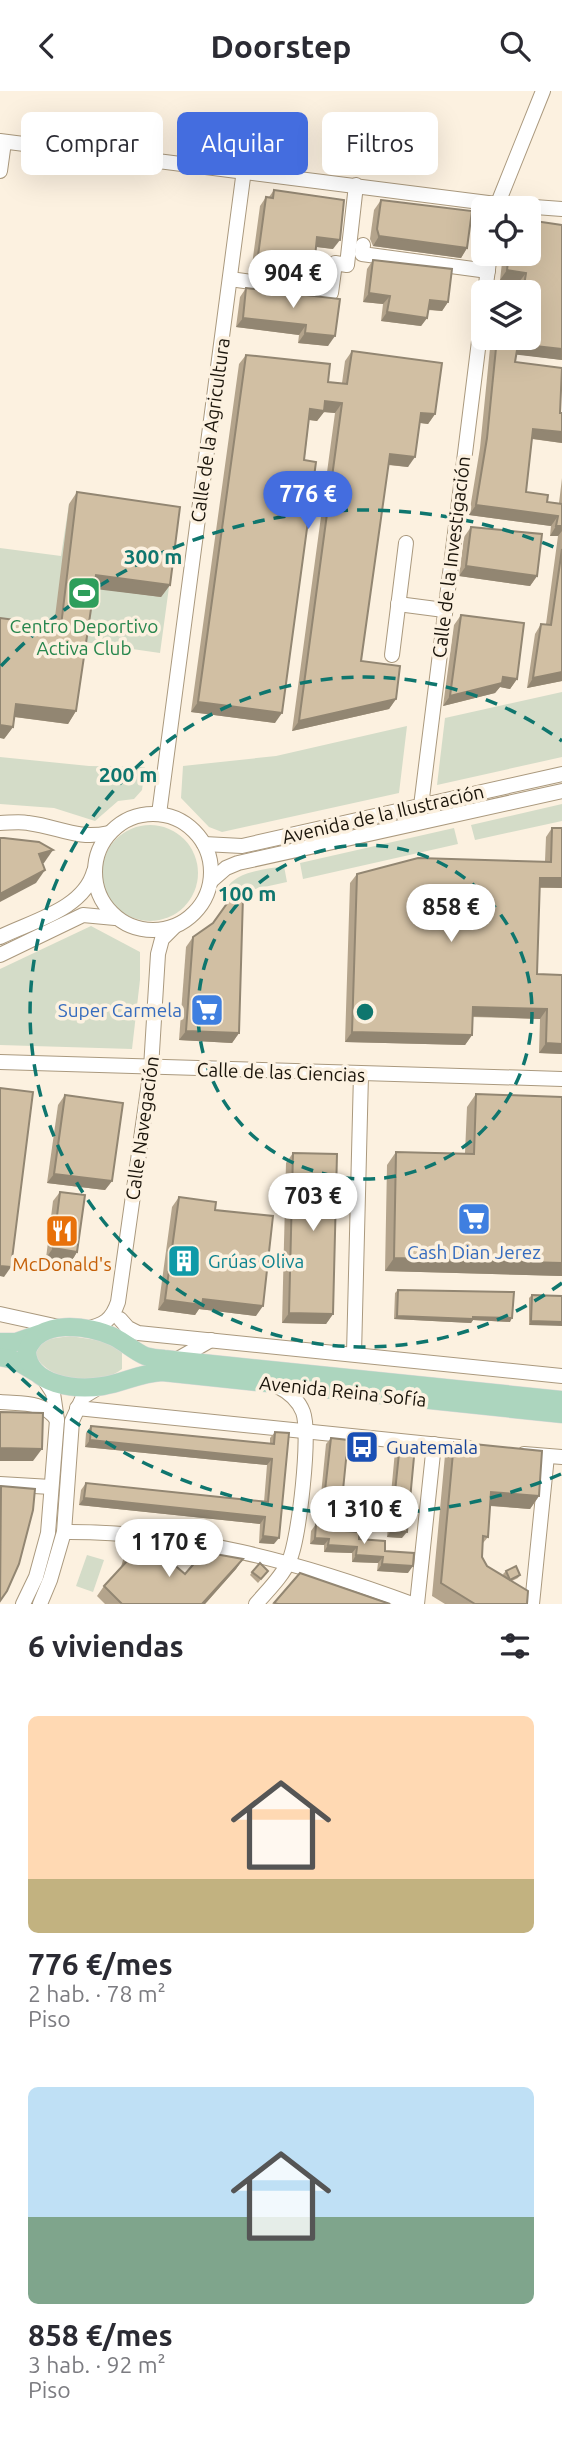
<!DOCTYPE html>
<html lang="es">
<head>
<meta charset="utf-8">
<style>
	body { margin:0; font-family:Ubuntu,sans-serif; background:#f7f7f7; color:#2b2b33; height:100vh; display:flex; flex-direction:column; font-size:26px; white-space:nowrap }
	* { box-sizing:border-box; margin:0 }
	p { font-size:23px; color:#7c7c81 }
	.icon { flex:none; width:38px; height:38px; fill:none; stroke:currentColor; stroke-width:2; stroke-linecap:round; stroke-linejoin:round }
	.map { position:relative; height:1513px; overflow:hidden }
	.details { display:flex; flex-direction:column; background:#fff; flex:1 }
	.details>* { flex:none }
	.banner { position:absolute; left:21px; top:21px; width:522px; height:63px; display:flex; gap:14px }
	.buttons { position:absolute; left:471px; top:105px; display:grid; gap:14px }
	.buttons a { display:grid; place-items:center; width:70px; height:70px; border-radius:10px; background:#fff; box-shadow:0 7px 28px #0002; font-size:35px }
	.price { position:absolute; translate:-50% -60px; padding:0 16px; border-radius:24px; background:#fff; color:#222; font-size:23px; line-height:46px; filter:drop-shadow(0 2px 4px #0008) }
	.price::after { content:''; position:absolute; left:50%; top:42px; width:21px; height:16px; margin-left:-10px; background:inherit; clip-path:polygon(0 0,100% 0,50% 100%) }
	.price.on { background:#446ddf; color:#fff }
	ul { padding:0; list-style:none }
	li { display:grid; align-content:center; gap:14px; height:371px; padding:0 28px }
	li span { display:grid; place-items:center; height:217px; border-radius:10px; color:#555 }
	li>.icon { margin-inline-start:auto }
	span .icon { width:126px; height:126px; fill:#fffc; stroke-width:1 }
	li b { font-size:30px }
	h2 { display:flex; justify-content:space-between; align-items:center; height:84px; padding:0 28px; font-size:30px }
	.tag { padding:0 24px; border-radius:10px; background:#fff; box-shadow:0 7px 28px #0002; font-size:24px; line-height:63px }
	.tag.on { background:#446ddf; color:#fff }
	header { display:flex; justify-content:space-between; align-items:center; height:91px; padding:0 28px; background:#fff; font-size:32px; font-weight:600 }
	.map>svg:first-child { display:block }
</style>
</head>
<body>
<header><svg class="icon" aria-label="back" viewBox="0 0 24 24"><path d="M15 5l-7 7 7 7"/></svg>Doorstep<svg class="icon" aria-label="search" viewBox="0 0 24 24"><circle cx="10" cy="10" r="6"/><path d="M15 15l6 6"/></svg></header>
<div class="map">
<svg width="562" height="1513" viewBox="0 0 562 1513">
	<rect width="100%" height="100%" fill="#fcf1e0"/>
	<g fill="#d4dcc8">
		<polygon points="69,413 178,430 160,562 0,539 0,457 61,465"/>
		<polygon points="562,601 562,666 437,694 445,627"/>
		<polygon points="407,635 399,702 222,741 209,736 181,707 183,675 276,665"/>
		<polygon points="0,666 89,675 145,676 142,699 134,708 118,710 95,730 54,717 0,713"/>
		<polygon points="562,713 562,730 475,749 471,734"/>
		<circle cx="150" cy="782" r="48"/>
		<polygon points="454,737 458,753 303,788 300,772"/>
		<path d="M284,775L287,791L224,805C229,780 263,779 284,775Z"/>
		<polygon points="91,835 140,861 140,889 132,958 0,954 0,878"/>
		<path d="M70,1245L103,1250L122,1260V1278C99,1297 49,1291 35,1264L42,1249Z"/>
		<polygon points="87,1464 104,1469 93,1501 76,1495"/>
	</g>
	<g fill="none" stroke-linecap="round" stroke-linejoin="round">
		<defs>
			<g id="minor">
				<polyline points="0,50 496,113 562,118"/>
				<polyline points="0,80 4,51"/>
				<polyline points="496,117 543,0"/>
				<polyline points="363,154 362,163 488,180"/>
				<polyline points="230,188 331,202 335,172 347,174 356,94"/>
				<polyline points="485,201 490,163"/>
				<polyline points="398,513 444,519"/>
				<polyline points="392,564 406,452"/>
				<polyline points="421,715 483,218"/>
				<circle cx="153" cy="781" r="58"/>
				<polyline points="159,723 244,79"/>
				<path d="M0,732C9,732 19,730 28,732C60,736 76,749 109,742"/>
				<polyline points="204,753 242,755 562,683"/>
				<polyline points="211,790 226,777 238,772 562,700"/>
				<path d="M0,846C32,830 84,818 94,780"/>
				<polyline points="0,864 83,824 115,827"/>
				<polyline points="0,971 562,988"/>
				<polyline points="0,1223 59,1236"/>
				<polyline points="120,1228 128,1237 138,1242 562,1285"/>
				<path d="M85,1238C104,1234 112,1229 118,1211L151,977L158,863L162,848L174,836"/>
				<polyline points="354,1263 361,983"/>
				<polyline points="176,1269 211,1249"/>
				<path d="M0,1311C22,1313 44,1310 57,1329"/>
				<polyline points="77,1317 469,1357"/>
				<polyline points="524,1363 562,1366"/>
				<polyline points="0,1393 51,1396"/>
				<path d="M64,1441C185,1440 299,1471 412,1513"/>
				<polyline points="23,1513 36,1486 48,1442 57,1329 53,1302 44,1288"/>
				<polyline points="40,1513 50,1489 64,1441 72,1330 83,1306 99,1296"/>
				<path d="M256,1513C267,1500 282,1486 289,1470C299,1449 311,1342 303,1321C298,1308 289,1301 277,1295"/>
				<polyline points="417,1513 434,1353"/>
				<polyline points="532,1513 547,1365"/>
			</g>
			<g id="major">
				<polyline points="0,1251 16,1251 39,1243"/>
				<polyline points="0,1266 15,1269 35,1281"/>
				<path d="M562,1309L164,1268C157,1267 149,1267 143,1264C133,1259 124,1251 114,1246C89,1234 38,1227 27,1260C28,1295 77,1299 103,1295C123,1292 140,1282 162,1281L562,1323"/>
			</g>
		</defs>
		<use href="#minor" stroke="#aa997e" stroke-width="16"/>
		<use href="#major" stroke="#dad9d8" stroke-width="19"/>
		<use href="#minor" stroke="#fff" stroke-width="14"/>
		<use href="#major" stroke="#acd5be" stroke-width="18"/>
	</g>
	<g fill="#b4a48c">
		<polygon points="274,99 333,158 316,156 308,175 297,174 297,177 290,187 251,181 260,115 266,106 269,106"/>
		<polygon points="381,109 467,157 461,167 373,155 370,148 374,119"/>
		<polygon points="503,163 528,163 562,269 516,263 515,271 560,322 562,352 532,348 526,401 547,411 559,412 562,387 562,590 527,597 535,543 541,533 546,533 558,445 550,445 551,435 469,424 480,357 491,247 528,247 528,201 518,201 519,191 500,189"/>
		<polygon points="373,169 448,211 442,220 428,219 427,227 421,235 381,230 383,213 363,211 367,178"/>
		<polygon points="246,197 340,208 328,255 298,252 299,244 236,236 240,206"/>
		<polygon points="352,260 435,323 428,333 420,332 408,376 388,374 361,570 396,608 389,618 292,640 335,322 324,321 317,330 309,329 275,632 191,621 239,273 246,264 328,291 342,292 345,270"/>
		<polygon points="77,401 170,494 161,506 94,497 76,620 68,633 14,626 13,636 4,648 54,534 69,413"/>
		<polygon points="471,436 537,485 530,495 459,485 464,446"/>
		<polygon points="461,524 517,588 510,598 500,596 495,602 443,615 454,534"/>
		<polygon points="552,737 562,737 562,797 539,797 537,883 562,884 562,963 539,962 540,928 472,926 472,944 465,954 345,951 350,792 357,783 545,770 546,746"/>
		<polygon points="213,832 239,942 232,952 179,949 186,856 193,846"/>
		<polygon points="476,1003 562,1006 562,1185 385,1180 387,1074 396,1061 465,1062 467,1016"/>
		<polygon points="65,1004 112,1090 105,1099 47,1092 58,1014"/>
		<polygon points="293,1062 333,1223 326,1233 282,1232 286,1072"/>
		<polygon points="60,1101 77,1161 71,1171 46,1167 53,1110"/>
		<polygon points="179,1106 215,1119 256,1225 199,1218 195,1224 158,1219 172,1116"/>
		<polygon points="398,1199 510,1231 473,1229 471,1232 394,1228 395,1202"/>
		<polygon points="532,1204 562,1205 529,1234 529,1207"/>
		<polygon points="91,1335 270,1353 270,1347 275,1341 274,1453 259,1452 260,1433 79,1414 81,1399 86,1392 264,1411 267,1374 85,1356 86,1342"/>
		<polygon points="331,1347 336,1426 319,1424 326,1353"/>
		<polygon points="454,1351 539,1405 530,1418 490,1415 488,1446 483,1452 482,1466 487,1475 504,1486 503,1483 506,1480 520,1484 518,1487 512,1490 527,1513 445,1513 432,1505 445,1364"/>
		<polygon points="400,1353 402,1447 387,1446 395,1360"/>
		<polygon points="316,1433 359,1448 385,1460 408,1482 377,1480 378,1472 352,1471 352,1462 324,1461 324,1454 310,1453 311,1440"/>
		<polygon points="130,1459 185,1483 243,1468 236,1478 205,1513 105,1513 97,1505 104,1495 121,1476 123,1469"/>
		<polygon points="268,1480 258,1492 250,1484 252,1481"/>
	</g>
	<g fill="#928672">
		<polygon points="379,145 467,157 461,167 373,155"/>
		<polygon points="317,146 340,149 333,158 310,155"/>
		<polygon points="298,164 315,166 308,175 292,173"/>
		<polygon points="257,172 297,177 290,187 251,181"/>
		<polygon points="507,179 526,182 519,191 500,189"/>
		<polygon points="369,202 390,205 383,213 363,211"/>
		<polygon points="430,209 448,211 442,220 423,218"/>
		<polygon points="387,221 427,227 421,235 381,230"/>
		<polygon points="243,227 306,234 299,244 236,236"/>
		<polygon points="305,242 335,245 328,255 298,252"/>
		<polygon points="518,253 562,258 562,269 511,263"/>
		<polygon points="325,310 342,312 335,322 324,321 317,330 303,328 310,318"/>
		<polygon points="421,322 435,323 428,333 414,331"/>
		<polygon points="533,338 562,341 562,352 527,347"/>
		<polygon points="390,363 415,366 408,376 383,373"/>
		<polygon points="476,414 558,425 551,435 469,424"/>
		<polygon points="556,435 562,435 562,440 558,445 550,445"/>
		<polygon points="466,475 537,485 530,495 459,485"/>
		<polygon points="96,484 170,494 161,506 87,497"/>
		<polygon points="562,581 562,590 527,597 533,587"/>
		<polygon points="503,586 517,588 510,598 500,596 495,602 443,615 450,605"/>
		<polygon points="396,608 389,618 292,640 299,630"/>
		<polygon points="198,611 282,622 275,632 191,621"/>
		<polygon points="16,613 76,620 68,633 8,625"/>
		<polygon points="0,634 13,636 4,648 0,647"/>
		<polygon points="53,759 44,772 30,776 39,763"/>
		<polygon points="45,779 36,792 0,811 0,803"/>
		<polygon points="540,787 562,787 562,797 533,796"/>
		<polygon points="473,916 547,918 540,928 466,925"/>
		<polygon points="186,940 239,942 232,952 179,949"/>
		<polygon points="352,941 472,944 465,954 345,951"/>
		<polygon points="546,952 562,953 562,963 539,962"/>
		<polygon points="54,1083 112,1090 105,1099 47,1092"/>
		<polygon points="53,1157 77,1161 71,1171 46,1167"/>
		<polygon points="394,1167 562,1172 562,1185 385,1180"/>
		<polygon points="0,1175 11,1176 4,1186 0,1185"/>
		<polygon points="203,1208 263,1215 256,1225 199,1218 195,1224 158,1219 165,1209"/>
		<polygon points="289,1222 333,1223 326,1233 282,1232"/>
		<polygon points="397,1225 473,1226 512,1227 510,1231 473,1229 471,1232 394,1228"/>
		<polygon points="531,1230 562,1231 562,1235 529,1234"/>
		<polygon points="90,1349 272,1368 267,1374 85,1356"/>
		<polygon points="0,1357 42,1358 33,1370 0,1370"/>
		<polygon points="491,1401 539,1405 530,1418 482,1414"/>
		<polygon points="84,1407 265,1426 260,1433 79,1414"/>
		<polygon points="323,1417 341,1419 336,1426 319,1424"/>
		<polygon points="391,1439 407,1441 402,1447 387,1446"/>
		<polygon points="263,1445 279,1447 274,1453 259,1452"/>
		<polygon points="315,1447 329,1448 324,1454 310,1453"/>
		<polygon points="328,1454 357,1456 352,1462 324,1461"/>
		<polygon points="356,1464 383,1466 378,1472 352,1471"/>
		<polygon points="243,1468 236,1478 205,1513 202,1513"/>
		<polygon points="382,1473 413,1475 408,1482 377,1480"/>
	</g>
	<g fill="#d1bfa3" stroke="#928672" stroke-width="2">
		<polygon points="274,99 344,109 340,149 317,146 315,166 298,164 297,177 257,172 266,106 273,107"/>
		<polygon points="381,109 472,120 467,157 379,145 377,138"/>
		<polygon points="528,129 562,134 562,258 518,253 515,271 562,277 560,322 562,322 562,341 533,338 526,401 548,404 547,411 562,413 562,435 556,435 558,425 476,414 487,347 497,247 528,247 528,201 523,201 526,182 507,179 509,163 528,163"/>
		<polygon points="373,169 452,178 448,211 430,209 427,227 387,221 390,205 369,202"/>
		<polygon points="246,197 340,208 335,245 305,242 306,234 243,227"/>
		<polygon points="352,260 442,272 435,323 421,322 415,366 390,363 361,570 400,575 396,608 299,630 342,312 325,310 324,320 310,318 304,369 316,371 282,622 198,611 246,264 330,273 328,291 347,293"/>
		<polygon points="77,401 180,416 170,494 96,484 76,620 16,613 13,636 0,634 0,527 61,535"/>
		<polygon points="471,436 542,443 537,485 466,475"/>
		<polygon points="562,458 562,581 533,587 541,533 551,534"/>
		<polygon points="461,524 524,532 517,588 503,586 502,592 450,605"/>
		<polygon points="552,737 562,737 562,787 540,787 537,883 562,884 562,953 546,952 547,918 473,916 472,944 352,941 357,783 418,767 551,771"/>
		<polygon points="0,747 4,747 39,751 53,759 39,763 45,779 0,803"/>
		<polygon points="243,805 239,942 186,940 193,846 213,832 231,807"/>
		<polygon points="0,997 33,1001 11,1176 0,1175"/>
		<polygon points="476,1003 562,1006 562,1172 394,1167 396,1061 474,1063"/>
		<polygon points="65,1004 123,1012 112,1090 54,1083"/>
		<polygon points="293,1062 337,1063 333,1223 289,1222"/>
		<polygon points="60,1101 85,1104 77,1161 53,1157"/>
		<polygon points="179,1106 216,1111 215,1119 273,1125 263,1215 203,1208 202,1214 165,1209"/>
		<polygon points="398,1199 514,1201 512,1227 473,1226 473,1228 397,1225"/>
		<polygon points="532,1204 562,1205 562,1231 531,1230"/>
		<polygon points="0,1321 43,1322 42,1358 0,1357"/>
		<polygon points="91,1335 274,1353 275,1341 289,1342 279,1447 263,1445 265,1426 84,1407 86,1392 268,1411 272,1368 90,1349"/>
		<polygon points="331,1347 348,1349 341,1419 323,1417"/>
		<polygon points="454,1351 542,1360 539,1405 491,1401 488,1446 483,1445 482,1466 487,1475 528,1500 527,1513 475,1513 441,1492"/>
		<polygon points="400,1353 415,1355 407,1441 391,1439"/>
		<polygon points="1,1395 35,1398 33,1419 19,1473 7,1500 0,1510"/>
		<polygon points="316,1433 331,1434 331,1439 359,1441 359,1448 385,1450 385,1460 414,1462 413,1475 382,1473 383,1466 356,1464 357,1456 328,1454 329,1448 315,1447"/>
		<polygon points="130,1459 153,1463 157,1459 185,1483 204,1461 243,1468 202,1513 122,1513 104,1495 128,1469"/>
		<polygon points="260,1472 268,1480 261,1488 252,1481"/>
		<polygon points="516,1475 520,1484 510,1489 506,1480"/>
		<polygon points="300,1482 390,1513 278,1513 274,1512"/>
	</g>
	<g fill="none" stroke="#0f766e" stroke-width="3.5" stroke-dasharray="12 9">
		<circle cx="365" cy="921" r="167"/>
		<path d="M562 1192A335 335 0 1 1 562 650"/>
		<path d="M561 1383A502 502 0 0 1 1 1267M1 575A502 502 0 0 1 561 459"/>
	</g>
	<defs>
		<symbol id="stadium-square" viewBox="-11 -11 22 22"><rect x="-9" y="-9" width="18" height="18" rx="4" fill="#2e9e5b" stroke="#fcf1e0"/><path d="M0-5a6.5 5 0 1 0 0 10a6.5 5 0 1 0 0-10ZM-3.5-1.8h7v3.6h-7Z" fill="#fff"/></symbol>
		<symbol id="supermarket-square" viewBox="-11 -11 22 22"><rect x="-9" y="-9" width="18" height="18" rx="4" fill="#3f7fe0" stroke="#fcf1e0"/><path d="M-6-5.5h2.5l.6 2H6L4.5 2H-2.5L-4.4-4H-6ZM-1.5 3.2a1.3 1.3 0 1 0 .1 0ZM3 3.2a1.3 1.3 0 1 0 .1 0Z" fill="#fff"/></symbol>
		<symbol id="restaurant-square" viewBox="-11 -11 22 22"><rect x="-9" y="-9" width="18" height="18" rx="4" fill="#e8710a" stroke="#fcf1e0"/><path d="M-5-6h1v4h1v-4h1v4h1v-4h1v5L-1.5 .5V6h-2V.5L-5-1ZM5-6V6H3V1.5H1.5Q1.5-4 5-6Z" fill="#fff"/></symbol>
		<symbol id="building-square" viewBox="-11 -11 22 22"><rect x="-9" y="-9" width="18" height="18" rx="4" fill="#0f9aa8" stroke="#fcf1e0"/><path d="M-4-6H4V6H1V3H-1V6H-4ZM-2.5-4.3h1.7v1.8h-1.7ZM.8-4.3h1.7v1.8H.8ZM-2.5-1h1.7V.8h-1.7ZM.8-1h1.7V.8H.8Z" fill="#fff"/></symbol>
		<symbol id="bus-square" viewBox="-11 -11 22 22"><rect x="-9" y="-9" width="18" height="18" rx="4" fill="#1a4fb4" stroke="#fcf1e0"/><path d="M-5-6H5V4H4V6H2V4H-2V6H-4V4H-5ZM-3.5-4V0h7V-4ZM-3.5 1.2v1.5H-2V1.2ZM2 1.2v1.5H3.5V1.2Z" fill="#fff"/></symbol>
	</defs>
	<g fill-rule="evenodd">
		<use href="#stadium-square" x="65" y="483" width="38" height="38"/>
		<use href="#supermarket-square" x="188" y="900" width="38" height="38"/>
		<use href="#supermarket-square" x="455" y="1109" width="38" height="38"/>
		<use href="#restaurant-square" x="43" y="1121" width="38" height="38"/>
		<use href="#building-square" x="165" y="1151" width="38" height="38"/>
		<use href="#bus-square" x="343" y="1337" width="38" height="38"/>
	</g>
	<g text-anchor="middle" stroke-width="7" stroke-linejoin="round" paint-order="stroke">
		<g font-size="19" fill="#1a140a" stroke="#fcf1e0">
			<text transform="translate(210 339) rotate(-82)" y="7">Calle de la Agricultura</text>
			<text transform="translate(451 466) rotate(-83)" y="7">Calle de la Investigación</text>
			<text transform="translate(383 723) rotate(-13)" y="7">Avenida de la Ilustración</text>
			<text transform="translate(281 981) rotate(2)" y="7">Calle de las Ciencias</text>
			<text transform="translate(142 1037) rotate(-82)" y="7">Calle Navegación</text>
			<text transform="translate(343 1300) rotate(6)" y="7">Avenida Reina Sofía</text>
		</g>
		<g font-size="19" fill="#27864d" stroke="#fcf1e0">
			<text x="84" y="542">Centro Deportivo<tspan x="84" dy="22">Activa Club</tspan></text>
		</g>
		<g font-size="19" fill="#366cbe" stroke="#fcf1e0" text-anchor="end">
			<text x="182" y="926">Super Carmela</text>
			<text x="474" y="1168" text-anchor="middle">Cash Dian Jerez</text>
		</g>
		<g font-size="19" fill="#0d838f" stroke="#fcf1e0" text-anchor="start">
			<text x="208" y="1177">Grúas Oliva</text>
		</g>
		<g font-size="19" fill="#c56008" stroke="#fcf1e0">
			<text x="62" y="1180">McDonald's</text>
		</g>
		<g font-size="19" fill="#164399" stroke="#fcf1e0" text-anchor="start">
			<text x="386" y="1363">Guatemala</text>
		</g>
	</g>
	<circle cx="365" cy="921" r="10" fill="#0f766e" stroke="#fcf1e0" stroke-width="3.5"/>
	<g font-size="21" text-anchor="middle" font-weight="bold" fill="#0f766e" stroke="#fcf1e0" stroke-width="7" stroke-linejoin="round" paint-order="stroke">
		<text x="153" y="473">300 m</text>
		<text x="128" y="691">200 m</text>
		<text x="247" y="810">100 m</text>
	</g>
</svg>
<div class="buttons">
<a><svg class="icon" aria-label="locate" viewBox="0 0 24 24"><circle cx="12" cy="12" r="6"/><path d="M12 2v4M12 18v4M2 12h4M18 12h4"/></svg></a>
<a><svg class="icon" aria-label="layers" viewBox="0 0 24 24"><path d="M12 4l9 5-9 5-9-5zM3 14l9 5 9-5"/></svg></a>
</div>
<b class="price" style="left:293px;top:219px">904 €</b>
<b class="price on" style="left:308px;top:440px">776 €</b>
<b class="price" style="left:451px;top:853px">858 €</b>
<b class="price" style="left:313px;top:1142px">703 €</b>
<b class="price" style="left:364px;top:1455px">1 310 €</b>
<b class="price" style="left:169px;top:1488px">1 170 €</b>
<div class="banner">
<a class="tag">Comprar</a>
<a class="tag on">Alquilar</a>
<a class="tag">Filtros</a>
</div>
</div>
<section class="details">
<h2>6 viviendas<svg class="icon" aria-label="filters" viewBox="0 0 24 24"><path d="M4 7h16M4 17h16"/><circle cx="9" cy="7" r="2"/><circle cx="15" cy="17" r="2"/></svg></h2>
<ul>
<li><span style="background:linear-gradient(#ffd9b3 75%,#c2b280 0)"><svg class="icon" aria-label="home" viewBox="0 0 24 24"><path d="M3 11l9-7 9 7M6 9v11h12V9"/></svg></span><div><b>776 €/mes</b><p>2 hab. · 78 m²</p><p>Piso</p></div></li>
<li><span style="background:linear-gradient(#bfe0f5 60%,#7fa58c 0)"><svg class="icon" aria-label="home" viewBox="0 0 24 24"><path d="M3 11l9-7 9 7M6 9v11h12V9"/></svg></span><div><b>858 €/mes</b><p>3 hab. · 92 m²</p><p>Piso</p></div></li>
</ul>
</section>
</body>
</html>
